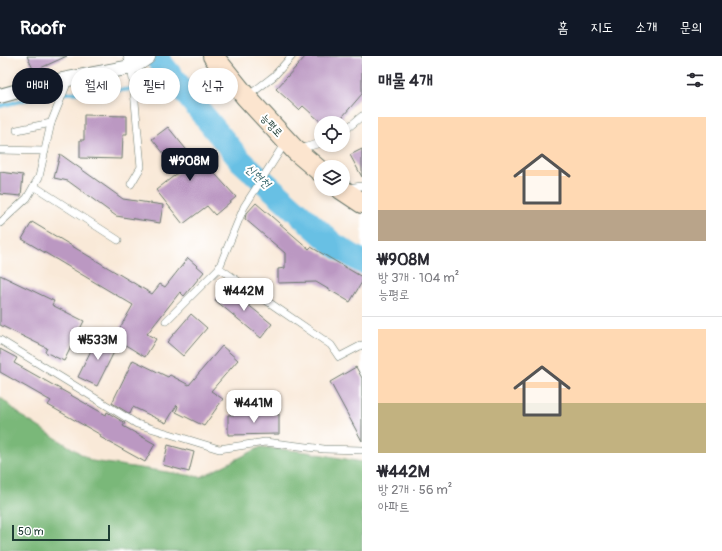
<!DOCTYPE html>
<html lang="ko">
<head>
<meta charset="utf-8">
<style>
	body { margin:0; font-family:Pangolin,"Poor Story",sans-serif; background:#f7f7f7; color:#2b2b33; height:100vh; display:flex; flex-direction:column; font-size:15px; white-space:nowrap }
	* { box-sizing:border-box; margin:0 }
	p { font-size:13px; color:#7c7c81 }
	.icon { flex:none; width:22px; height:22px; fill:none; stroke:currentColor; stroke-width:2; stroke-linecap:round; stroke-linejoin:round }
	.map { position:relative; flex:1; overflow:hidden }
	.drawer { display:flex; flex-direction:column; background:#fff; width:360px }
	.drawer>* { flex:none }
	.top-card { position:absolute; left:12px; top:12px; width:290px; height:36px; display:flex; gap:8px }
	.tools { position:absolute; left:314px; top:60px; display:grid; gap:8px }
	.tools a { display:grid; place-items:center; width:36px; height:36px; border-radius:50%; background:#fff; box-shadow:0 2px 6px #0003; font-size:20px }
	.scale { position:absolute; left:12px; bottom:10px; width:98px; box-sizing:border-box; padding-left:4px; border:2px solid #1f3d34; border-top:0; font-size:11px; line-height:14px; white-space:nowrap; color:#1f3d34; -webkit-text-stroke:3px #fff; paint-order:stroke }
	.price { position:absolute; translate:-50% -34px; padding:0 9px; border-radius:8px; background:#fff; color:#222; font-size:13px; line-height:26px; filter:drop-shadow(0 1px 2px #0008) }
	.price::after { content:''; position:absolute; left:50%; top:24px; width:12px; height:9px; margin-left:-6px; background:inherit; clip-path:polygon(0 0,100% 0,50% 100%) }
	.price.current { background:#111827; color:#fff }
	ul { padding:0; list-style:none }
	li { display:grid; align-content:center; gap:8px; height:212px; padding:0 16px }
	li+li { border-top:1px solid #e1e1e2 }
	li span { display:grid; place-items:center; height:124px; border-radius:0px; color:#555 }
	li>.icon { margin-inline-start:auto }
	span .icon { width:72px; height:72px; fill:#fffc; stroke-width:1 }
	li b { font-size:17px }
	h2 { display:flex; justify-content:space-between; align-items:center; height:48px; padding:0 16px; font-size:17px }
	.chip { padding:0 14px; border-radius:18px; background:#fff; box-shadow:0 2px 6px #0003; font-size:14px; line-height:36px }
	.chip.current { background:#111827; color:#fff }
	header { display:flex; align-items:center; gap:24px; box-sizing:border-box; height:56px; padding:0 20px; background:#111827; color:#fff }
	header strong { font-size:19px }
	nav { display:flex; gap:22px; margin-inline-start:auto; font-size:14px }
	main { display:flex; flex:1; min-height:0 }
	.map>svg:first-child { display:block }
</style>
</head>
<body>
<header>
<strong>Roofr</strong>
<nav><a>홈</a><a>지도</a><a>소개</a><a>문의</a></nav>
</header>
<main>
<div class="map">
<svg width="362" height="495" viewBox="0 0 362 495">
	<rect width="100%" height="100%" fill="#fff"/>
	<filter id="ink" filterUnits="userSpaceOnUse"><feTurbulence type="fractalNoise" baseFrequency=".025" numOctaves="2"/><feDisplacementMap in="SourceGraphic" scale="8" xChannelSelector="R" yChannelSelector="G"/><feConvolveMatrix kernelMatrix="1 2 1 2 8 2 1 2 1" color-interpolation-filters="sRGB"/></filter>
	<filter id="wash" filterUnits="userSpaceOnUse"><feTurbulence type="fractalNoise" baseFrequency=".012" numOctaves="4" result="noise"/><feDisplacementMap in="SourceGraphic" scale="16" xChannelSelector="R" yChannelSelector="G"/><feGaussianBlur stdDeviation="0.9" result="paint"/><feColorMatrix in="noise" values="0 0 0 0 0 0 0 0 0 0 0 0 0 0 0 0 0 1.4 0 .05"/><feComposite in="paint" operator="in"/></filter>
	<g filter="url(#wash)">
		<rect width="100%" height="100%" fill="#f9e9d8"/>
		<polygon fill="#7ab879" stroke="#4c7a56" points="0,341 23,361 92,405 201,421 261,391 307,396 362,406 362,495 0,495"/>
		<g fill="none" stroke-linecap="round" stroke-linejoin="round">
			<polyline stroke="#67c0e4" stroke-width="4" points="0,50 48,38 123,34 165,29 179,29"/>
			<polyline stroke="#67c0e4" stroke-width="24" points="155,0 240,104 333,188 362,206"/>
		</g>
		<g id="blocks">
			<g fill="#bb98c2">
				<polygon points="27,0 67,0 34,15"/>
				<polygon points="306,0 362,0 362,38 337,67 322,67 303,50 299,54 276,33"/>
				<polygon points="84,59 127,60 127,78 123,78 122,103 80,102 80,84 84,84"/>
				<polygon points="168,71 202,113 207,109 236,141 215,159 207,150 183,168 156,134 179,116 152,83"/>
				<polygon points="362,93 362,121 350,99"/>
				<polygon points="60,98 123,143 163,149 160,167 116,160 68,125 54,122"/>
				<polygon points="0,116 23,119 21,140 0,138"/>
				<polygon points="256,147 309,193 311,191 362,221 362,226 350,246 316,226 278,227 278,213 285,212 285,197 245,163 246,158"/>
				<polygon points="32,166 152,238 160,228 165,231 188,202 204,216 184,240 180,236 147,278 156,283 145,301 114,282 133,249 22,183"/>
				<polygon points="0,219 54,245 52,249 84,265 64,305 45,296 47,292 0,269"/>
				<polygon points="226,231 272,268 261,282 215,244"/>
				<polygon points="191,258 207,272 183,300 167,286"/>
				<polygon points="98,280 117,290 97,330 78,321"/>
				<polygon points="222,290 238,304 211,335 223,343 204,370 176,356 178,350 177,349 166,367 133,351 130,358 112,347 133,304 168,321 170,319 189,329"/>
				<polygon points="0,293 17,302 14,307 106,359 107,356 125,367 123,370 155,388 145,406 100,381 101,379 48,349 51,345 0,316"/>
				<polygon points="356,311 362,322 362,385 330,326"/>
				<polygon points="279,358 279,378 228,379 228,359"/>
				<polygon points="168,389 194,396 189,416 163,409"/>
			</g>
		</g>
	</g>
	<g filter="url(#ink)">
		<use href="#blocks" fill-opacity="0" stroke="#6b796d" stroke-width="1"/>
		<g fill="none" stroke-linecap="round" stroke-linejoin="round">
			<defs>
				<g id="service">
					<polyline points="127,0 131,11 133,24 141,111 131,128"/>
					<polyline points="248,40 274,20 292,0"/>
					<polyline points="17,74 51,67"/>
					<polyline points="343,76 362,60"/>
					<polyline points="299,93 321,87"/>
					<polyline points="0,94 45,95"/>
					<polyline points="34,130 118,184"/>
					<polyline points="347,132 362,130"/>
					<polyline points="0,167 27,142 39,121 51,67 66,30 66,24"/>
					<polyline points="219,212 331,289 339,301 362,289"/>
					<polyline points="166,265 219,212 244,151 285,87"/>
					<polyline points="0,284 137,368 219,393 265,386 324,393 362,394"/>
				</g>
				<polyline id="minor" points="0,40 47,27 131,11"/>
				<polyline id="tertiary" points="131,11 147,0"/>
				<g id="secondary">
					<polyline points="213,0 246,41 295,94 321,116"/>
					<polyline points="341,133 362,147"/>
				</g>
			</defs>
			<use href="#service" stroke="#6b796d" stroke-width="8"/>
			<use href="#minor" stroke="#6b796d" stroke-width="16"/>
			<use href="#tertiary" stroke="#6b796d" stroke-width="18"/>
			<use href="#secondary" stroke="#6b796d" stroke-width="22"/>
			<use href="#service" stroke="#fff" stroke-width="7"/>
			<use href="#minor" stroke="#fff" stroke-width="14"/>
			<use href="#tertiary" stroke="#fff" stroke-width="17"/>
			<use href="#secondary" stroke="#fce5cf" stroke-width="20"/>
		</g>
	</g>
	<g text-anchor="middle" stroke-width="4" stroke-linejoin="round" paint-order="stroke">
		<g font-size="11" fill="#1f3d34" stroke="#fff">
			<text transform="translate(272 69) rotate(47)" y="4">능평로</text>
		</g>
		<g font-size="12" font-style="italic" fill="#356469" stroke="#fff">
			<text transform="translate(258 120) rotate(42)" y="4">신현천</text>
		</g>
	</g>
</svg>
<div class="tools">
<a><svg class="icon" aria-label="locate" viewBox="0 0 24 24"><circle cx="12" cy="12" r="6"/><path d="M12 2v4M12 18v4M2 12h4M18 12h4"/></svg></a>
<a><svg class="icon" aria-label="layers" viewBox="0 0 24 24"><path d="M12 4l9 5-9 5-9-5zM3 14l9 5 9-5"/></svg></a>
</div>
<div class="scale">50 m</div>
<b class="price current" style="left:190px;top:126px">₩908M</b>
<b class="price" style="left:244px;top:256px">₩442M</b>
<b class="price" style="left:98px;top:305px">₩533M</b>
<b class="price" style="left:254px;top:368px">₩441M</b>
<div class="top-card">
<a class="chip current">매매</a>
<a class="chip">월세</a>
<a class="chip">필터</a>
<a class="chip">신규</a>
</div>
</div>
<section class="drawer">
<h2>매물 4개<svg class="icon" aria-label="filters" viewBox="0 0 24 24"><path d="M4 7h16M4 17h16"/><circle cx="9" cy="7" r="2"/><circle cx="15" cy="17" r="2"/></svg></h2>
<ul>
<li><span style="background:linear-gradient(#ffd9b3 75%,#b9a48a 0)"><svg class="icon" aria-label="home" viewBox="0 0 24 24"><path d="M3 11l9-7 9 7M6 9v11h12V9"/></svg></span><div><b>₩908M</b><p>방 3개 · 104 m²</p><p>능평로</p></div></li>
<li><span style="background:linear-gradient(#ffd9b3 60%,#c2b280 0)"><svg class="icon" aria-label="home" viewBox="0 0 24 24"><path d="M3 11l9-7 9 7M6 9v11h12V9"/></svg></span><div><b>₩442M</b><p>방 2개 · 56 m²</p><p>아파트</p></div></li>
</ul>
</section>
</main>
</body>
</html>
